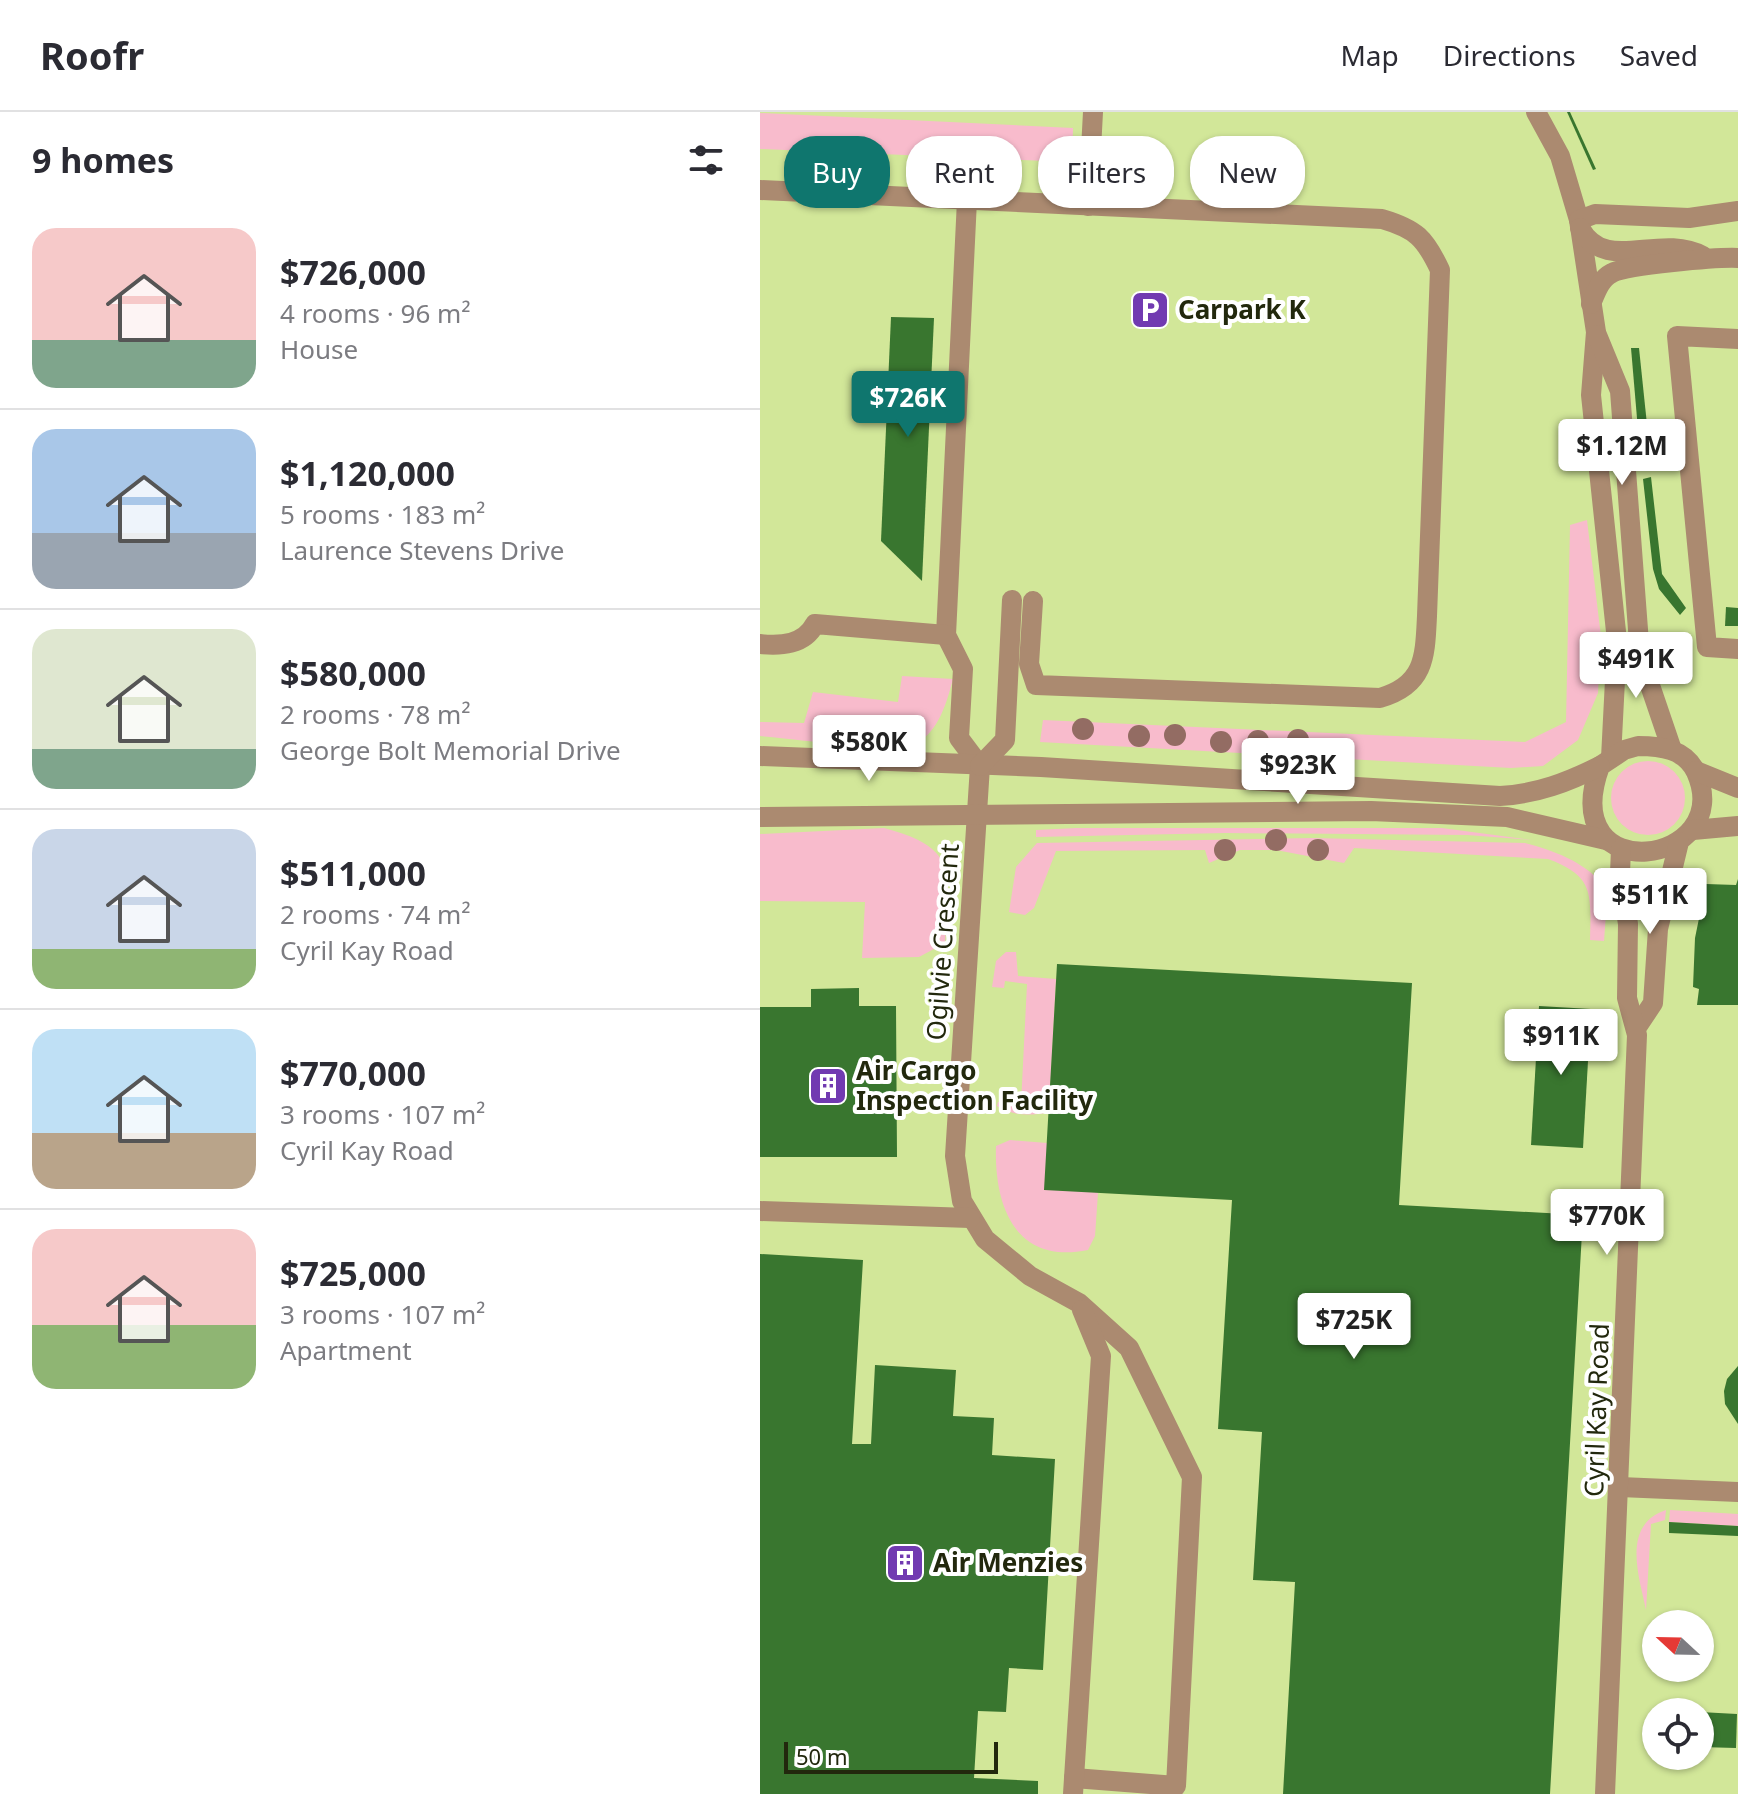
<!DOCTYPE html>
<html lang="en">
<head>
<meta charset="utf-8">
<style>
	body { margin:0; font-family:"Noto Sans",sans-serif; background:#f7f7f7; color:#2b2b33; height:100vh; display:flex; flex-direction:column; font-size:30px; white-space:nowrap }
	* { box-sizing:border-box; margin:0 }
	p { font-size:26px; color:#7c7c81 }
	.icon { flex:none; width:44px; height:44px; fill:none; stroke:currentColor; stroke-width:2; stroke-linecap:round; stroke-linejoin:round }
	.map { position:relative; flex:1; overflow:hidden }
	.drawer { display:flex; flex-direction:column; background:#fff; width:760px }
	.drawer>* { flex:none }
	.guide { position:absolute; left:24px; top:24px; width:760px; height:72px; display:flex; gap:16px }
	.needle { width:52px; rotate:292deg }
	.tools { position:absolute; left:882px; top:1498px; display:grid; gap:16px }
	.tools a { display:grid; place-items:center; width:72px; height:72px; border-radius:50%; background:#fff; box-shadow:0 2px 6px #0004; font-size:40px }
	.scale { position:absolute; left:24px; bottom:20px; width:214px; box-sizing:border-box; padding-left:8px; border:4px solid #22280d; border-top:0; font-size:22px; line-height:28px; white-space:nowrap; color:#22280d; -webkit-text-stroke:6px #fff; paint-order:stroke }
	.price { position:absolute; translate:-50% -68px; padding:0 18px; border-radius:8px; background:#fff; color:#222; font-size:26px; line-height:52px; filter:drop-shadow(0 2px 4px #0008) }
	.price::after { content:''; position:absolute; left:50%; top:48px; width:24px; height:18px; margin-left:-12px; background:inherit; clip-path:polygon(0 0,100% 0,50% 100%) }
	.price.on { background:#0f766e; color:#fff }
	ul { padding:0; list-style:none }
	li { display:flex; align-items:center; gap:24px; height:200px; padding:0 32px }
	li+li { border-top:2px solid #e1e1e2 }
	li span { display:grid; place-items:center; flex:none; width:224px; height:160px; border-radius:24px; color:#555 }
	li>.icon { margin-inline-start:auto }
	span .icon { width:96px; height:96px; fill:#fffc; stroke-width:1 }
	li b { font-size:34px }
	h2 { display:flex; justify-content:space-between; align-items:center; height:96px; padding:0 32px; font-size:34px }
	.pill { padding:0 28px; border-radius:32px; background:#fff; box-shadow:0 2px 6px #0004; font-size:28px; line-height:72px }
	.pill.on { background:#0f766e; color:#fff }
	header { display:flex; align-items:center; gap:48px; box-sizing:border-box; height:112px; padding:0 40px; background:#fff; border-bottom:2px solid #e1e1e2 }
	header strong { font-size:38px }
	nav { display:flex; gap:44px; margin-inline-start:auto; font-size:28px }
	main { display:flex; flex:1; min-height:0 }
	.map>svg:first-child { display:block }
</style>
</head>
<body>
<header>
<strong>Roofr</strong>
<nav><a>Map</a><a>Directions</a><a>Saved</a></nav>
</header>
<main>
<section class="drawer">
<h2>9 homes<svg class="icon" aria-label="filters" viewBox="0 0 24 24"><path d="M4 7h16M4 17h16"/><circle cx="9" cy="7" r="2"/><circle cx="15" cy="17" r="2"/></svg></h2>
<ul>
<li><span style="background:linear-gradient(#f6c9c9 70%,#7fa58c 0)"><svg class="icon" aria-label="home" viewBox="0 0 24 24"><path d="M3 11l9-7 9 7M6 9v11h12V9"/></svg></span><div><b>$726,000</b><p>4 rooms · 96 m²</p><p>House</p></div></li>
<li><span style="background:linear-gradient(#a9c7e8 65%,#9aa5b1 0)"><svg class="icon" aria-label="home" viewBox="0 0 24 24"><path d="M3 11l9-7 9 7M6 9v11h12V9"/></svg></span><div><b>$1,120,000</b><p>5 rooms · 183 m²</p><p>Laurence Stevens Drive</p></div></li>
<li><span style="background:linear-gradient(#dfe7d0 75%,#7fa58c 0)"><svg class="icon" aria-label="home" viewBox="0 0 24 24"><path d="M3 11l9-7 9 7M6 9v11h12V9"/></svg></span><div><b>$580,000</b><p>2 rooms · 78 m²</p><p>George Bolt Memorial Drive</p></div></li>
<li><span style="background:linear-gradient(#c9d6e8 75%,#8fb573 0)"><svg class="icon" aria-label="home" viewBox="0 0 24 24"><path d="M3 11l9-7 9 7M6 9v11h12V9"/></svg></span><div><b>$511,000</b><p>2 rooms · 74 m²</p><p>Cyril Kay Road</p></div></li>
<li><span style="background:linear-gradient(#bfe0f5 65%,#b9a48a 0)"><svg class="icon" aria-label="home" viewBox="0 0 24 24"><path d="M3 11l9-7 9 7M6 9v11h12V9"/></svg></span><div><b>$770,000</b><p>3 rooms · 107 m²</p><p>Cyril Kay Road</p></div></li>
<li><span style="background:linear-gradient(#f6c9c9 60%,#8fb573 0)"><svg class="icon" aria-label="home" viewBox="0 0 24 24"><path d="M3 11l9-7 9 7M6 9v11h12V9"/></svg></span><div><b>$725,000</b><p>3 rooms · 107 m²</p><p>Apartment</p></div></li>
</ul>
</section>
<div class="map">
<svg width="978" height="1682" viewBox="0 0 978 1682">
	<rect width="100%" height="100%" fill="#dcefa9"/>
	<path fill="#d2e799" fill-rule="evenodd" d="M0,0H978V1682H0ZM896,1512H940V1556H896ZM896,1600H940V1644H896Z"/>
	<g fill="#f8bbcc">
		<polygon points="0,1 313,16 312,50 0,37"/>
		<polygon points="827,408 841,525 838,581 818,628 783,654 751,656 280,630 283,608 765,630 806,610 810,413"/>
		<path d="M142,564L193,567C187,589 179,620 156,631C131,642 32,626 0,624V610L44,611L53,580L138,590Z"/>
		<circle cx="888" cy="686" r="37"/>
		<path d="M124,716C201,736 189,763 185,831L159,845L102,846L105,790L0,789V722Z"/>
		<polygon points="316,716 682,716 772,728 707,723 465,721 276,725 276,718"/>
		<path d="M552,726L765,731C795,739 822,749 843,772L846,802L844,829L830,828C831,781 834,764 788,747L594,736L584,751L516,738H480L449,751L445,738L296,739L274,796L265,803L249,800L256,755L277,731Z"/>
		<path d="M246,840H256L258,864L296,867L289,1001C269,1003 255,1005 237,994L238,990L261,992L267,872L245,869L244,876L232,875L236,849Z"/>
		<path d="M250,1028L287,1031L338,1081L335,1124L328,1138C255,1153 234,1094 236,1034Z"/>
		<path d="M906,1398L905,1408L891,1412L886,1498C879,1464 861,1413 906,1398Z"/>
		<polygon points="910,1398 978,1402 978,1414 909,1410"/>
	</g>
	<g fill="#39762f">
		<polygon points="807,0 810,0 836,57 833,58"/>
		<polygon points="131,205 174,206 162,469 121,429"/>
		<polygon points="871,236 879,236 891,351 881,353"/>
		<polygon points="891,365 902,462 926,496 920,503 899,477 893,457 883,367"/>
		<polygon points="966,495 978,496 978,514 965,514"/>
		<polygon points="978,767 978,893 937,893 939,877 933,875 935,826 946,772 976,773"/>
		<polygon points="297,852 652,871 639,1093 823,1103 790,1682 523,1682 535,1470 493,1468 502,1320 458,1317 472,1088 284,1078"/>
		<polygon points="99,876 99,894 136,894 137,1045 0,1045 0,895 51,895 51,877"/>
		<polygon points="779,894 831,897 823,1036 771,1033"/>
		<polygon points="0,1142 103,1148 92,1332 111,1332 115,1253 196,1258 193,1304 234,1306 232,1343 295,1347 283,1558 249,1556 246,1600 218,1599 214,1666 278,1669 278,1682 0,1682"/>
		<polygon points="978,1254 978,1312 965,1292 964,1279 967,1267"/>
		<polygon points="909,1410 978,1414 978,1424 909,1421"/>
		<polygon points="940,1600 977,1602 976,1636 940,1635"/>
	</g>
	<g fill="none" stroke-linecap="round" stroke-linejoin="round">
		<g stroke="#ab8a70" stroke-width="20">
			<polyline points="776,0 800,44 819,108 836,220 831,283 857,529 851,646"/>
			<path d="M0,78L622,107C656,117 665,126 680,158L667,504C665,545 665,573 620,586L276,573L269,552L273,489"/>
			<polyline points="207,88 186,523 203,557 199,626 220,654"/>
			<polyline points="328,94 333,0"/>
			<polyline points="819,108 835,102 929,106 978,99"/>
			<path d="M820,116C846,163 898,120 943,144"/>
			<path d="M831,192C836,180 840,167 852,161C867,153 958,145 978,146"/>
			<polyline points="837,223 860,279 880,544 912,638"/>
			<polyline points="978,227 917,224 947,535 978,537"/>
			<path d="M0,532C21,534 44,533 55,512L186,523"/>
			<path d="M878,634C901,634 925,637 936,660C978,754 794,780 840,654L864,638Z"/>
			<path d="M0,644L281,655L740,684C777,682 808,670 840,654"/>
			<polyline points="220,654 195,1044 202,1089 225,1127 270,1164 319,1191 369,1236 432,1365 416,1674 314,1666"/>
			<polyline points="220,654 245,628 252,488"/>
			<polyline points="936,659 978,676"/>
			<polyline points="0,705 611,699 747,705 846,728"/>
			<polyline points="933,718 978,714"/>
			<polyline points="877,915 893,891 898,817 919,730"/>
			<polyline points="0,1099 210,1106"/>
			<polyline points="860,1375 978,1380"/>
			<polyline points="313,1682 341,1244 322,1198"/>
			<polyline points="845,1682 877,923 867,886 868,812 860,761 861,737"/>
		</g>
	</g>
	<g fill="#936c63">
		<circle cx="323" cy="617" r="11"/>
		<circle cx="415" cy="623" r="11"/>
		<circle cx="379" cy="624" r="11"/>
		<circle cx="538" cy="628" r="11"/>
		<circle cx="498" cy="629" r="11"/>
		<circle cx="461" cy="630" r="11"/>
		<circle cx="516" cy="728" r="11"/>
		<circle cx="465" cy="738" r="11"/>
		<circle cx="558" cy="738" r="11"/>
	</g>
	<defs>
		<symbol id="parking-square" viewBox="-11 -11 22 22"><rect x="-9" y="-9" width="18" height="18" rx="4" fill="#713ab1" stroke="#fff"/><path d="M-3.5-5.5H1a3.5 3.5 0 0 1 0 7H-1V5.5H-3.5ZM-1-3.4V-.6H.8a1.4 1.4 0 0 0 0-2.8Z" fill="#fff"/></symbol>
		<symbol id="building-square" viewBox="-11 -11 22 22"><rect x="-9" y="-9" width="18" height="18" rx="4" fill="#713ab1" stroke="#fff"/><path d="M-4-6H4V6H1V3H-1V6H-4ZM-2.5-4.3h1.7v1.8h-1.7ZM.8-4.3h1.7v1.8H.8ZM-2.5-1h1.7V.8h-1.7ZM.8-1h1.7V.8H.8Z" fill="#fff"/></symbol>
	</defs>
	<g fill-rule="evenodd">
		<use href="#parking-square" x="368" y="176" width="44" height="44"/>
		<use href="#building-square" x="46" y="952" width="44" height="44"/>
		<use href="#building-square" x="123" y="1429" width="44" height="44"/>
	</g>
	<g text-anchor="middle" stroke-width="8" stroke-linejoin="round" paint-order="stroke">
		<g font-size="26" font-weight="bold" fill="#22280d" stroke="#fff" text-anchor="start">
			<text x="418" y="207">Carpark K</text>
			<text x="96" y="968">Air Cargo<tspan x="96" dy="30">Inspection Facility</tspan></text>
			<text x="173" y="1460">Air Menzies</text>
		</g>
		<g font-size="26" fill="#22280d" stroke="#fff">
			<text transform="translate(183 830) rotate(-86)" y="9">Ogilvie Crescent</text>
			<text transform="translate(837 1298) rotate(-88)" y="9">Cyril Kay Road</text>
		</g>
	</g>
</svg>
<div class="tools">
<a><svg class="needle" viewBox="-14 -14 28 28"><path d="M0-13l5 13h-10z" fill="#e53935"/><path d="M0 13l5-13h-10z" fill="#7c7c81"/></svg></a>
<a><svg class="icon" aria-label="locate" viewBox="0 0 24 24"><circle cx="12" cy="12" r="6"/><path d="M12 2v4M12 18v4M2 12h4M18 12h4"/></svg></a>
</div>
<div class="scale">50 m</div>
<b class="price on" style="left:148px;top:327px">$726K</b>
<b class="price" style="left:862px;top:375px">$1.12M</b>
<b class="price" style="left:876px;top:588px">$491K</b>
<b class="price" style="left:109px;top:671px">$580K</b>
<b class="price" style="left:538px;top:694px">$923K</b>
<b class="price" style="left:890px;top:824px">$511K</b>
<b class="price" style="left:801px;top:965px">$911K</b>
<b class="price" style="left:847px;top:1145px">$770K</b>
<b class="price" style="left:594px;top:1249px">$725K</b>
<div class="guide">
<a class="pill on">Buy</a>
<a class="pill">Rent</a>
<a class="pill">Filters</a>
<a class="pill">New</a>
</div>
</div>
</main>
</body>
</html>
